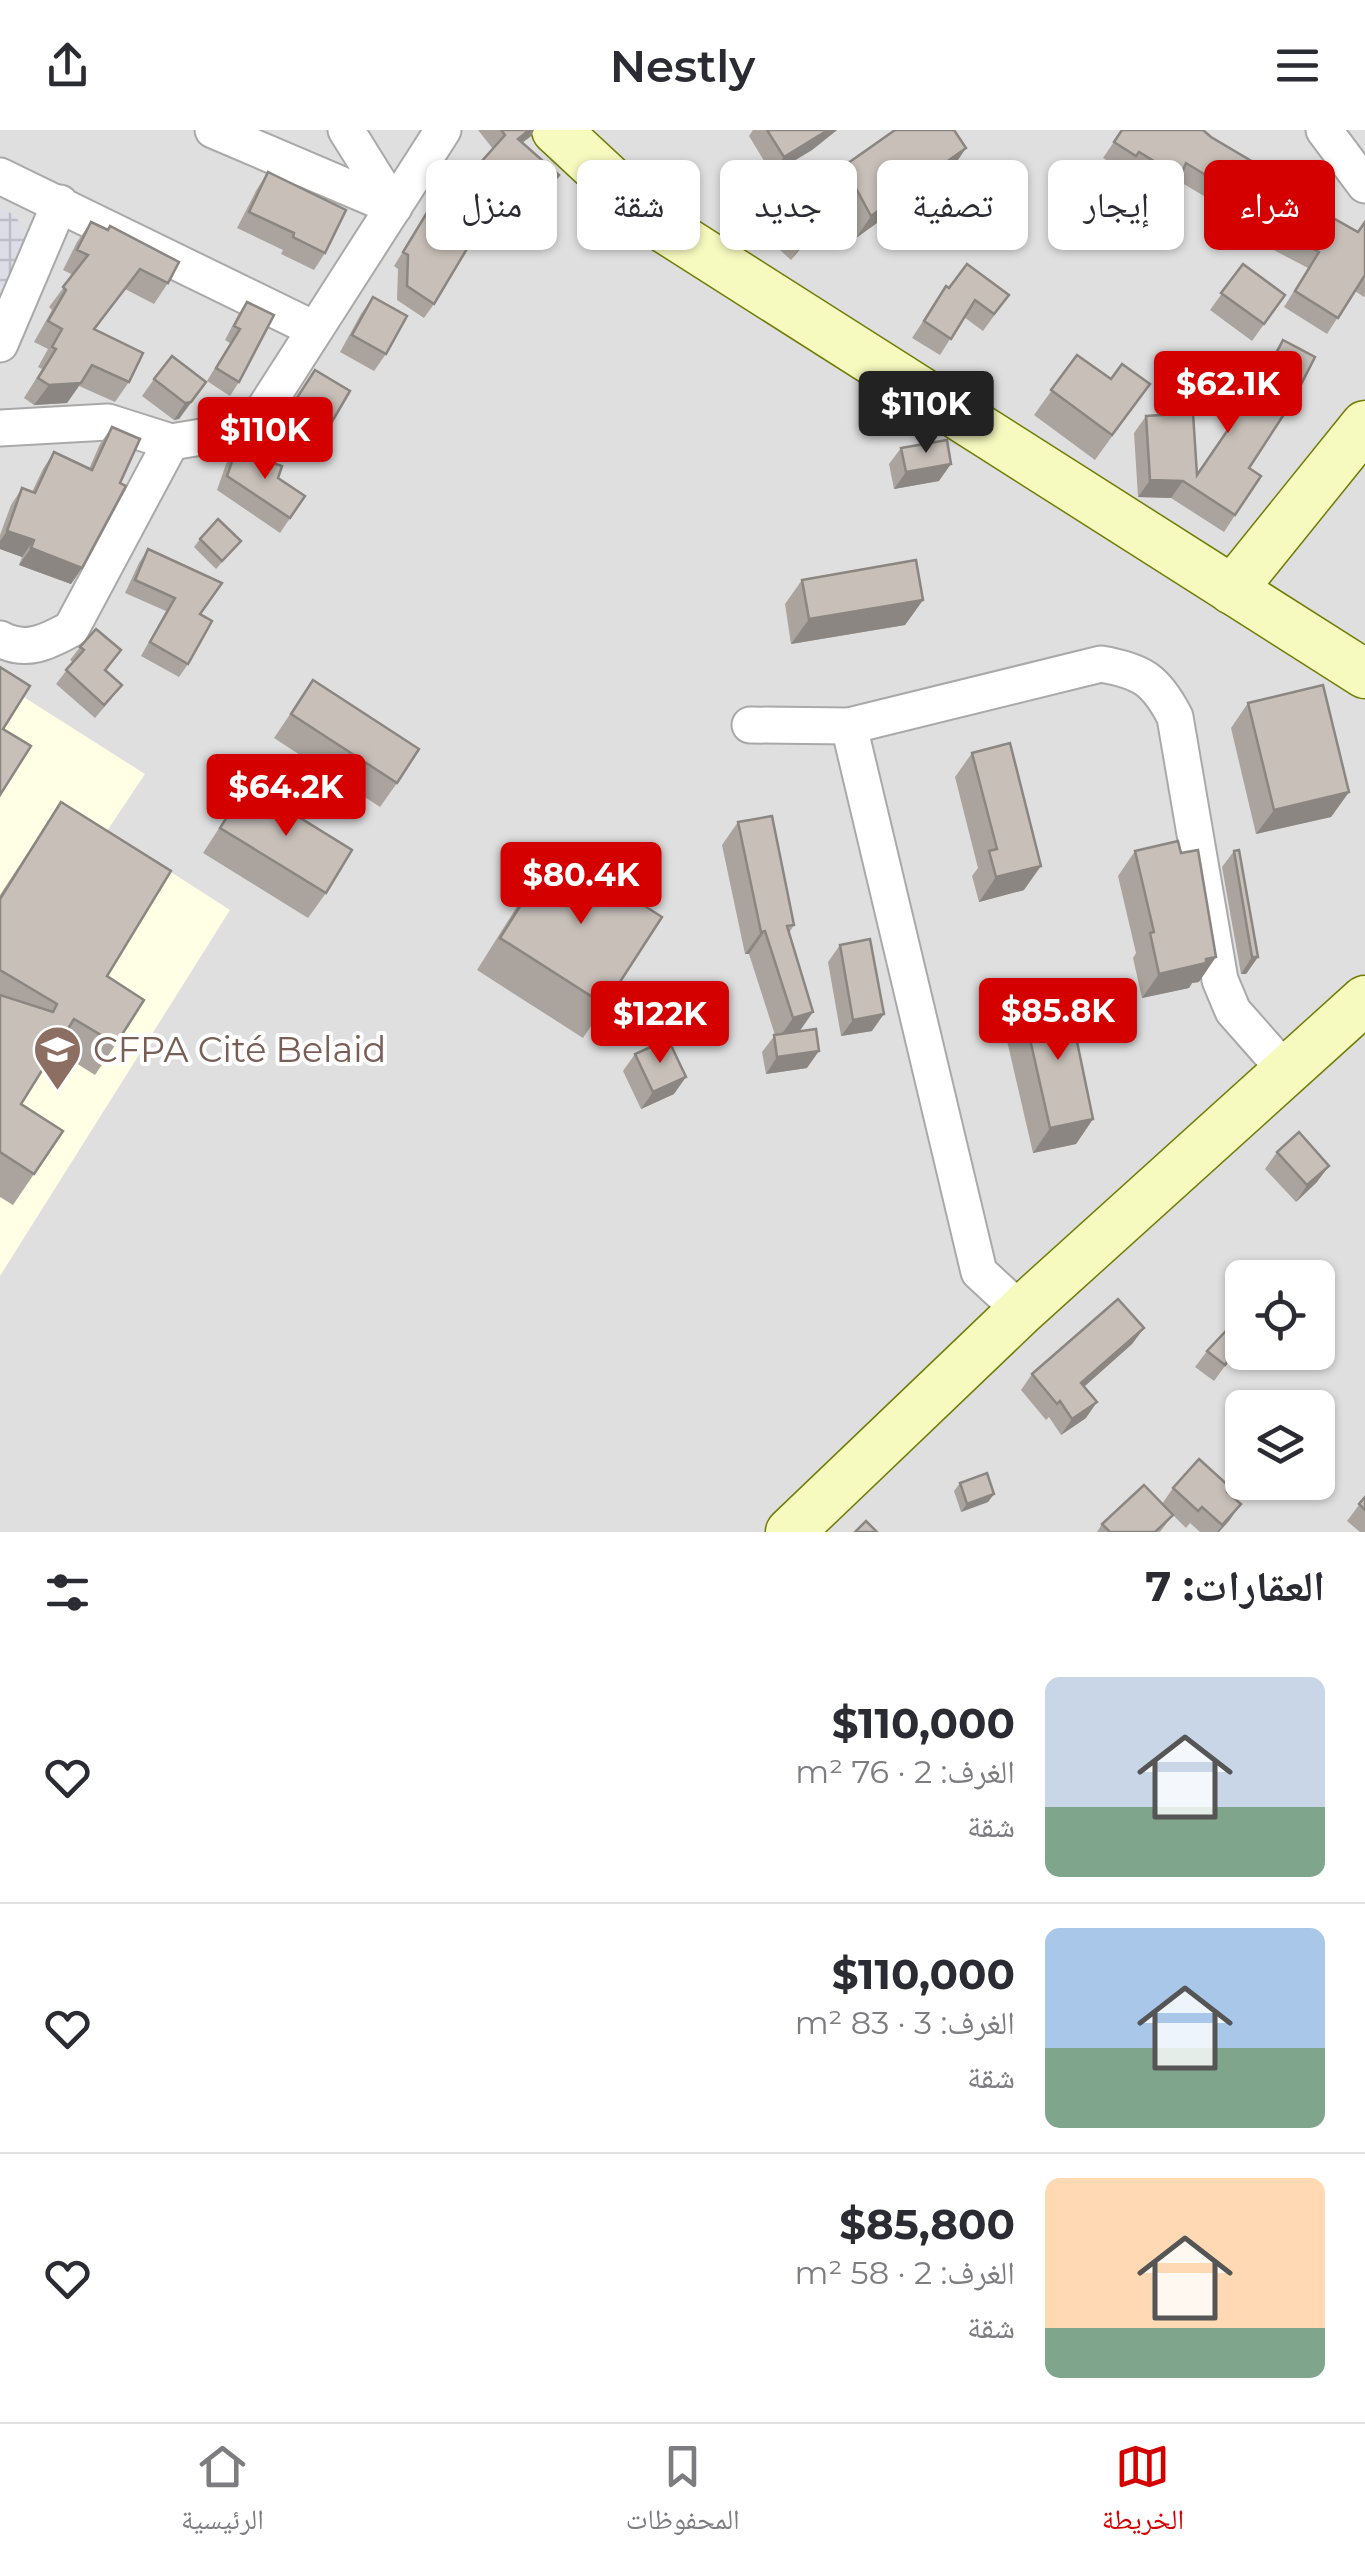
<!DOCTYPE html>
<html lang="ar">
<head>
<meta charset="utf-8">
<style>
	body { margin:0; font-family:Montserrat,"Noto Naskh Arabic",sans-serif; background:#f2f2f3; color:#2b2b33; direction:rtl; height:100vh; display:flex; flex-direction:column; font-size:38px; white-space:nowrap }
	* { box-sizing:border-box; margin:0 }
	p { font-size:32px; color:#7c7c81 }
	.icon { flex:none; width:55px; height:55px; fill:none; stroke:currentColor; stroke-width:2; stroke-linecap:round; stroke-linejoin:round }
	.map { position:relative; height:1402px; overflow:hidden; direction:ltr }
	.side { display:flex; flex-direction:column; background:#fff; flex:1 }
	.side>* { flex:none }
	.hud { position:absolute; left:30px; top:30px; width:1305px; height:90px; direction:rtl; display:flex; gap:20px }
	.tools { position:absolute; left:1225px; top:1130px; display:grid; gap:20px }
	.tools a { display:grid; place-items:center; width:110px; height:110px; border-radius:15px; background:#fff; box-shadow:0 2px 8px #0004; font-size:50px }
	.price { position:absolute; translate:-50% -85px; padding:0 22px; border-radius:10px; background:#d40000; color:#fff; font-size:32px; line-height:65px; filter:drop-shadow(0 2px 5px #0008) }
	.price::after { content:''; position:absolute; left:50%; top:60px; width:30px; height:22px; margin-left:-15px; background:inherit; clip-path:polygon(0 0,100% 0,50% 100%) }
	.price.active { background:#222; color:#fff }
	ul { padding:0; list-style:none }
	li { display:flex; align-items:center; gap:30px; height:250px; padding:0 40px }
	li+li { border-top:2px solid #e1e1e2 }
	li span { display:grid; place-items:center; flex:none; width:280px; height:200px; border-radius:15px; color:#555 }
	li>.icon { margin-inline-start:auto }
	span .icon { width:120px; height:120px; fill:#fffc; stroke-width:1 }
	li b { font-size:42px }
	h2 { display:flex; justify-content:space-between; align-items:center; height:120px; padding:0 40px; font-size:42px }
	.tag { padding:0 35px; border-radius:15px; background:#fff; box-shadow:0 2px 8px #0004; font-size:35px; line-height:90px }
	.tag.active { background:#d40000; color:#fff }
	header { display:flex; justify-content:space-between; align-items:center; height:130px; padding:0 40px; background:#fff; font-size:45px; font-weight:600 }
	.tabs { display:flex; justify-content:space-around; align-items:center; height:140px; border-top:2px solid #e1e1e2; background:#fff; font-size:28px; color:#7c7c81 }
	.tabs a { display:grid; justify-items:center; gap:5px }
	.tabs .active { color:#d40000 }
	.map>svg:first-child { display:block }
</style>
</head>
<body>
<header><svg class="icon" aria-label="menu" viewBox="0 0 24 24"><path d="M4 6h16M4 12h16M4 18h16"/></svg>Nestly<svg class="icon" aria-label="share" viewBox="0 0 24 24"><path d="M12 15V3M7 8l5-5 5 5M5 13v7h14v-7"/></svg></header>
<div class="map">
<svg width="1365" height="1402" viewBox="0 0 1365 1402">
	<defs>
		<pattern id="plaza-grid" width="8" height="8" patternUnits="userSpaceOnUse" patternTransform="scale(2.5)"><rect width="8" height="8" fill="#dddde8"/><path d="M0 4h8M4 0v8" fill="none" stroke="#bdbdc7"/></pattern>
	</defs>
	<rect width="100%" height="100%" fill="#f2efe9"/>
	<path fill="#e0dfdf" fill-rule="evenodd" d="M0,0H1365V1402H0ZM1242,1148H1318V1222H1242ZM1242,1278H1318V1352H1242Z"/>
	<polygon fill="#ffffe5" points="0,552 145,644 107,701 230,780 0,1146"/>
	<polygon fill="url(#plaza-grid)" points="0,78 15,85 29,109 0,171"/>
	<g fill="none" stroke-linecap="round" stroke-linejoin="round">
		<defs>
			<g id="street">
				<polyline points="213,0 394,77"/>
				<polyline points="346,0 394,77"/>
				<polyline points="1324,0 1365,55"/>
				<polyline points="0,46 314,199"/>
				<polyline points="0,214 60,73"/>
				<polyline points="0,298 108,292 171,312 226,303 261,284 443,0"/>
				<path d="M0,509C26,523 47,512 71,499L171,312"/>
				<path d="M750,595L849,596L1101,534C1142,541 1156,550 1175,587L1220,850L1233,881L1286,941"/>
				<polyline points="849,596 979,1142 1021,1181"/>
			</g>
			<g id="secondary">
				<polyline points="556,0 656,93 1365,544"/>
				<polyline points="1232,460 1365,295"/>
				<polyline points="790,1402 1021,1181 1365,870"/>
			</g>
		</defs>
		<use href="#street" stroke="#a9a9a9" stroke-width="39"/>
		<use href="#secondary" stroke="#707d05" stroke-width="51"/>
		<use href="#street" stroke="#fff" stroke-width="35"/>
		<use href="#secondary" stroke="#f7fabf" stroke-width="48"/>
	</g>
	<g fill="#aba49e">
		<polygon points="478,0 534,0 530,7 522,12 548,61 517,96 492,73 495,69 471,47 493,19"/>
		<polygon points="753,0 837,0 812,20 772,44 749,6"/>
		<polygon points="1122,0 1248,40 1358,102 1365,92 1365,166 1364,167 1355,161 1327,204 1284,177 1308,138 1266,116 1263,120 1227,98 1236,85 1177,50 1169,63 1128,38 1125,42 1103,28"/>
		<polygon points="966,18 951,40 856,108 829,58 844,36"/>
		<polygon points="268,42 325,123 314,140 281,124 283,120 237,98 257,59"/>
		<polygon points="428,81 434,174 424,188 397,170 398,139 394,136"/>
		<polygon points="91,92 168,153 154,174 125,159 95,200 129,252 115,272 79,256 67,273 34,275 24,268 42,239 38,237 48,219 34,212 52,180 49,177 73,145 63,140 77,112"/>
		<polygon points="781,95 814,102 791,130 770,111"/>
		<polygon points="1243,134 1285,165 1252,211 1210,180"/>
		<polygon points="946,156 949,158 1009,165 983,201 964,187 940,225 912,208"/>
		<polygon points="373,167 386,224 374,241 340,222 361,184"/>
		<polygon points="247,172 239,252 230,266 207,251 230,213 225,210 238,185"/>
		<polygon points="1283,210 1249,338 1261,346 1224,402 1171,368 1138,367 1134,303 1146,286 1197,344 1250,269 1271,227"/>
		<polygon points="1077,225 1111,249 1150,254 1095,330 1034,285"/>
		<polygon points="315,240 326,302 314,319 278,297"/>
		<polygon points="154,249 206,252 179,289 174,290 142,266"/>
		<polygon points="112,297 82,438 71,454 19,435 22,427 0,419 0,405 11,375 22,358 32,362 43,339 54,322 89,339 100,314"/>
		<polygon points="901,318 939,351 894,359 889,334"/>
		<polygon points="236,320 305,366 280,403 217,360 226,334"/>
		<polygon points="200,409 241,411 216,439 194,417"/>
		<polygon points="148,419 200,484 188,534 179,547 141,526 166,481 125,463 139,433"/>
		<polygon points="802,450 923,470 905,495 791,514 785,474"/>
		<polygon points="80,517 121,520 106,541 112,568 95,588 56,554 73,532 70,530"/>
		<polygon points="313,550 397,653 380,677 274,608"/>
		<polygon points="1248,573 1349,662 1331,687 1256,704 1231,598"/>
		<polygon points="972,623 1024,760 979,772 972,746 978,738 955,647"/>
		<polygon points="247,655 326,763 308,788 203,723"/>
		<polygon points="61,672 107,846 116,914 95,945 55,920 21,974 34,1044 13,1075 0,1067 0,765"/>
		<polygon points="738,692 794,795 789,803 799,902 807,938 766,944 762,922 775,905 749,824 745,824 722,715"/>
		<polygon points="556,719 605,875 583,908 477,840 533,751"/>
		<polygon points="1135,721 1199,852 1192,853 1189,858 1142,868 1133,828 1136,823 1118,746"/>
		<polygon points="1234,721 1258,827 1246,844 1241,844 1222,737"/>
		<polygon points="840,815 872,901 841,906 828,832"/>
		<polygon points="1023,878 1093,989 1076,1014 1033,1023 1005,902"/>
		<polygon points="635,924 674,964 641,979 623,941"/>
		<polygon points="1277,1022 1317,1052 1296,1072 1265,1039"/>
		<polygon points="1144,1198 1132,1214 1084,1257 1086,1288 1061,1305 1049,1287 1046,1290 1021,1260 1032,1244"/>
		<polygon points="1242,1213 1214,1251 1195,1237 1207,1221"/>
		<polygon points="960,1353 994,1364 988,1372 961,1382 954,1361"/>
		<polygon points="1173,1358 1228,1362 1241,1374 1219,1402 1200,1402 1190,1393 1186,1398 1173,1385 1160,1402 1097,1402 1102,1394 1162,1374"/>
		<polygon points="1365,1367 1365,1402 1360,1402 1347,1391"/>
	</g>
	<g fill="#8b8681">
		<polygon points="529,0 534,0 530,7 507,24 518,9"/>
		<polygon points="828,0 837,0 812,20 772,44 784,27"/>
		<polygon points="966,18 951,40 856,108 871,86"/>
		<polygon points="559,45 548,61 517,96 528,80"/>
		<polygon points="826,85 814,102 791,130 803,113"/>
		<polygon points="206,252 179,289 174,290 185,273"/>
		<polygon points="81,253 67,273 34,275 49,255"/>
		<polygon points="951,334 939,351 894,359 906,342"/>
		<polygon points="1150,350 1183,351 1171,368 1138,367"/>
		<polygon points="7,401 34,410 22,427 0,419 0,411"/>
		<polygon points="31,418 82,438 71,454 19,435"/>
		<polygon points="923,470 905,495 791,514 809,489"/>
		<polygon points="1349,662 1331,687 1256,704 1274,680"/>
		<polygon points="1041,736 1024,760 979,772 996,747"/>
		<polygon points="765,801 749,824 745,824 761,802"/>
		<polygon points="1216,827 1199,852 1192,853 1189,858 1142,868 1159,844"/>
		<polygon points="1252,827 1258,827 1246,844 1241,844"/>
		<polygon points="813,882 797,905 777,911 793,888"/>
		<polygon points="884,884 872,901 841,906 853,890"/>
		<polygon points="819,921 807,938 766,944 777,927"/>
		<polygon points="686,947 674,964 641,979 653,962"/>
		<polygon points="1093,989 1076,1014 1033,1023 1050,998"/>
		<polygon points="1329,1036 1317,1052 1296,1072 1307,1055"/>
		<polygon points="1144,1198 1132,1214 1070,1269 1081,1253"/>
		<polygon points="1097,1272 1086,1288 1061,1305 1072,1289"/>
		<polygon points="994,1364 988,1372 961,1382 967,1374"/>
		<polygon points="1241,1374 1229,1391 1219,1402 1217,1402"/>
	</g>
	<g fill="#c7bfb8" stroke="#8b8681" stroke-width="2.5">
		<polygon points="501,0 529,0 518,9 559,45 528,80 503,57 506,53 482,31 505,5"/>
		<polygon points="767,0 828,0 784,27"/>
		<polygon points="895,0 954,0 966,18 871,86 844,36"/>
		<polygon points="1122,0 1203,0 1211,7 1253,32 1248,40 1358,102 1365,92 1365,145 1338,188 1295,161 1319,122 1276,100 1274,104 1238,83 1246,70 1186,33 1180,47 1139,22 1136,26 1114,12"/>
		<polygon points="268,42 346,80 325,123 293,107 294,103 249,82"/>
		<polygon points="804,67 826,85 803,113 781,95"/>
		<polygon points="428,81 474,107 434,174 407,156 408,125 403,122"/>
		<polygon points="91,92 108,100 110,96 179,132 168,153 140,139 94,199 143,223 129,252 92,235 81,253 49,255 38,248 56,219 52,217 62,199 48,191 66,160 63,157 88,125 77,120"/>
		<polygon points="967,134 1009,165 994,184 975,170 951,209 924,191 946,156 949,158"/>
		<polygon points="1243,134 1285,165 1264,194 1221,163"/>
		<polygon points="373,167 407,186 386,224 352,205"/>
		<polygon points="247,172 274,185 239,252 216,238 240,199 234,196"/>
		<polygon points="1283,210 1315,227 1292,272 1249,338 1261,346 1235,385 1183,351 1150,350 1146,286 1193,283 1197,345 1249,269 1252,271"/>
		<polygon points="1077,225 1111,249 1122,234 1150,254 1112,305 1051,260"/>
		<polygon points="172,226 206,252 191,272 185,273 154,249"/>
		<polygon points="315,240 350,261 326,302 289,280"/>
		<polygon points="112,297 140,309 120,353 126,356 82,438 31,418 34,410 7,401 22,358 35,363 54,322 92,340"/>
		<polygon points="947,310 951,334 906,342 901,318"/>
		<polygon points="236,320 282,336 278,348 305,366 290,388 227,346"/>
		<polygon points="218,389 241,411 222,431 200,409"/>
		<polygon points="148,419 222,453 200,484 212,491 188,534 150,512 175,468 135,450"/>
		<polygon points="916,430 923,470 809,489 802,450"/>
		<polygon points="96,499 121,520 105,540 122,555 104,575 66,540 84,520 80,517"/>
		<polygon points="0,537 30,556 3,599 31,616 0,665"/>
		<polygon points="313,550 419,619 397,653 291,584"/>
		<polygon points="1323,555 1349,662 1274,680 1248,573"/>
		<polygon points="1010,613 1041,736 996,747 989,721 997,719 972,623"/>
		<polygon points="247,655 352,720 326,763 220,698"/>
		<polygon points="61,672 171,741 107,846 144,870 116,914 74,889 21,974 63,1001 34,1044 0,1022 0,865 53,882 57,874 0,840 0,769"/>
		<polygon points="772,686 794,795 787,796 813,882 793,888 765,801 761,802 738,692"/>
		<polygon points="1178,711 1181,723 1198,720 1216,827 1206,829 1206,833 1159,844 1150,803 1154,802 1135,721"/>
		<polygon points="556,719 662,787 605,875 500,808"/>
		<polygon points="1239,720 1258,827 1252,827 1234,721"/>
		<polygon points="870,809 884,884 853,890 840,815"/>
		<polygon points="1068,868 1093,989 1050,998 1023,878"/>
		<polygon points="816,899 819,921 777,927 774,905"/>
		<polygon points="668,909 686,947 653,962 635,924"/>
		<polygon points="1299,1002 1329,1036 1307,1055 1277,1022"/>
		<polygon points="1118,1169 1144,1198 1081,1253 1097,1272 1072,1289 1060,1271 1057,1274 1032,1244"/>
		<polygon points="1242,1184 1242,1212 1225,1235 1207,1221"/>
		<polygon points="1199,1329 1231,1358 1227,1362 1241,1374 1222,1395 1202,1377 1198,1381 1173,1358"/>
		<polygon points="987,1343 994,1364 967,1374 960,1353"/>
		<polygon points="1144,1355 1173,1385 1155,1402 1110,1402 1102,1394"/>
		<polygon points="1365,1367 1365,1380 1359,1374"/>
		<polygon points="866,1391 877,1402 855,1402"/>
	</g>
	<defs>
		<symbol id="university-pin" viewBox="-11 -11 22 30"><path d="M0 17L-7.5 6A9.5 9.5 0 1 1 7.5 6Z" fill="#8d6e63" stroke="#fff"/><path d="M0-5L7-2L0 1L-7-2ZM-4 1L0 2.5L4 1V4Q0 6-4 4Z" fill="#fff"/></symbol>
	</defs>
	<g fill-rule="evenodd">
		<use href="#university-pin" x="30" y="892" width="55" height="75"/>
	</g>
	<g text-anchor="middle" stroke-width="8" stroke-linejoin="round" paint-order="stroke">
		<g font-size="35" fill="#785e54" stroke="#fff" text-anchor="start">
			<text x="93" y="932">CFPA Cité Belaid</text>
		</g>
	</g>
</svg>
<div class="tools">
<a><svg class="icon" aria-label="locate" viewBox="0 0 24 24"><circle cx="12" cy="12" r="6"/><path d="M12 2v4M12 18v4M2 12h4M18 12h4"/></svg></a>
<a><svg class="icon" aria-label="layers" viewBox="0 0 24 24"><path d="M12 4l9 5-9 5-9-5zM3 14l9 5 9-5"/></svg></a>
</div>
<b class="price" style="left:1228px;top:306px">$62.1K</b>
<b class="price active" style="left:926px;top:326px">$110K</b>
<b class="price" style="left:265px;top:352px">$110K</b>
<b class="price" style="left:286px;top:709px">$64.2K</b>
<b class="price" style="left:581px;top:797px">$80.4K</b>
<b class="price" style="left:1058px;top:933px">$85.8K</b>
<b class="price" style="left:660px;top:936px">$122K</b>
<div class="hud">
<a class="tag active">شراء</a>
<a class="tag">إيجار</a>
<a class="tag">تصفية</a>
<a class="tag">جديد</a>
<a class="tag">شقة</a>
<a class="tag">منزل</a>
</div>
</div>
<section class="side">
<h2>العقارات: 7<svg class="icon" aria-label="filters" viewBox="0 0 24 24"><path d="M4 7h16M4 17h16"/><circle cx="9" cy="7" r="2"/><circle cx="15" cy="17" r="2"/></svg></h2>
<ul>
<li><span style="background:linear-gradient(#c9d6e8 65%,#7fa58c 0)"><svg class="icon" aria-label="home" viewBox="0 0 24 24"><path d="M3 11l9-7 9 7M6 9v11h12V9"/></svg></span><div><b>$110,000</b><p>الغرف: 2 · 76 m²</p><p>شقة</p></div><svg class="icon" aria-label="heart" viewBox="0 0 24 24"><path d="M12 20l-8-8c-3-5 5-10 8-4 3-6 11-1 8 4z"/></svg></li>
<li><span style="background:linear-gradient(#a9c7e8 60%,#7fa58c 0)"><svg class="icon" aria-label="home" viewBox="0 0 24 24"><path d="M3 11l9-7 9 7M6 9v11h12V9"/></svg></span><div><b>$110,000</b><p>الغرف: 3 · 83 m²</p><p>شقة</p></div><svg class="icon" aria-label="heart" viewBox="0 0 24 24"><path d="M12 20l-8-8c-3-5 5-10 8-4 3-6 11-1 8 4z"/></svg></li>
<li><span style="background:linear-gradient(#ffd9b3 75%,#7fa58c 0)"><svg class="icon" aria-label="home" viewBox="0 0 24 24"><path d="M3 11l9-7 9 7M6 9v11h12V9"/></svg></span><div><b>$85,800</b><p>الغرف: 2 · 58 m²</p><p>شقة</p></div><svg class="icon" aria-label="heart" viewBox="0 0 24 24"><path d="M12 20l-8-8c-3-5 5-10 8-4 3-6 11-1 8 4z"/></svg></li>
</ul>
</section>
<nav class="tabs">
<a class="active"><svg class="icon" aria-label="map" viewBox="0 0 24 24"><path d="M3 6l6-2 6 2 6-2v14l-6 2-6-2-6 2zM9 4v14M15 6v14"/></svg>الخريطة</a>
<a><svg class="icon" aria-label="saved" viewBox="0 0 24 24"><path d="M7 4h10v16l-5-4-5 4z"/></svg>المحفوظات</a>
<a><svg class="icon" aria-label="home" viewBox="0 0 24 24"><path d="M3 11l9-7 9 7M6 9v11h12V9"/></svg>الرئيسية</a>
</nav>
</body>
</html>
